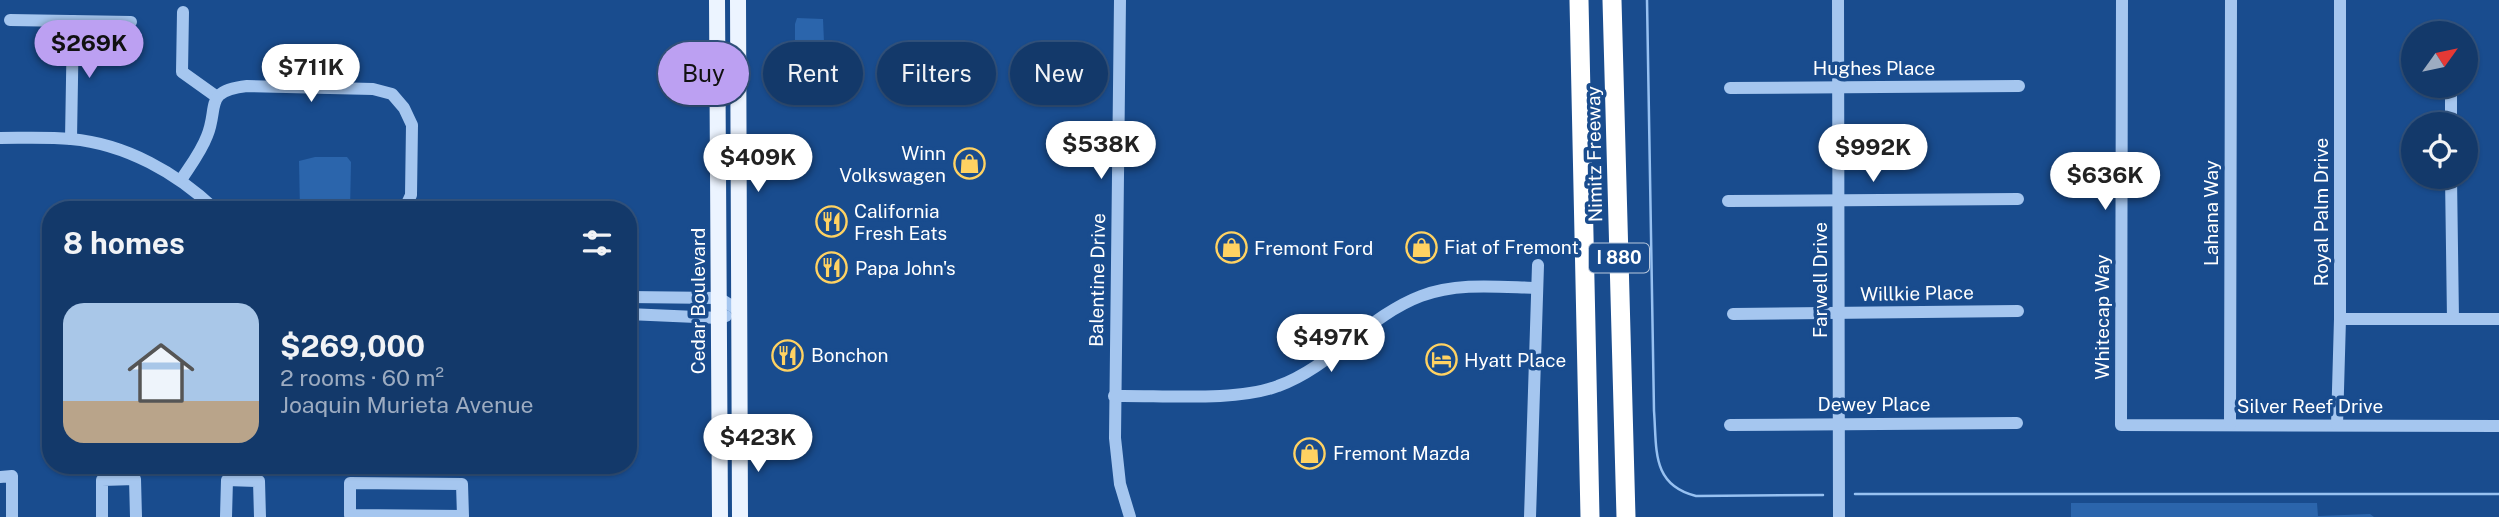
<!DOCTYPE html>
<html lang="en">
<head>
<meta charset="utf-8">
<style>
	body { margin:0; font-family:"Public Sans",sans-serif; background:#1c4070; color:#f1f3f6; height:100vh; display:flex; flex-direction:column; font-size:26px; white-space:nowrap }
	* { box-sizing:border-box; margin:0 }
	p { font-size:23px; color:#9dacc1 }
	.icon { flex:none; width:38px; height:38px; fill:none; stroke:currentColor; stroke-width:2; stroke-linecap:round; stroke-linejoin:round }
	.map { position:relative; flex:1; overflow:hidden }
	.panel { position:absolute; left:42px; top:201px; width:595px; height:273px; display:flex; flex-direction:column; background:#13396a; border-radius:28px; box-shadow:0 2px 5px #0004,0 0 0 2px #32537e }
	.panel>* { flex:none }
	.guide { position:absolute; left:658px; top:42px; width:665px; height:63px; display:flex; gap:14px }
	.needle { width:46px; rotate:57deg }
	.controls { position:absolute; left:2401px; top:21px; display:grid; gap:14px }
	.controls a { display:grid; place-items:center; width:77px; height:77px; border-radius:50%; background:#13396a; box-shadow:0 2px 5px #0004,0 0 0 2px #32537e; font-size:35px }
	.price { position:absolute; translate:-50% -60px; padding:0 16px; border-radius:24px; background:#fff; color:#222; font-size:23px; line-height:46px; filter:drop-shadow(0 2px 4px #0008) }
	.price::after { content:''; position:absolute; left:50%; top:42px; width:21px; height:16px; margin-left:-10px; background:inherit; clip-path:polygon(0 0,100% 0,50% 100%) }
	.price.on { background:#bca0f2; color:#111 }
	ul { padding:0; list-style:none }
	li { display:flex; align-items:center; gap:21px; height:175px; padding:0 21px }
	li span { display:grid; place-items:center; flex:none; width:196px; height:140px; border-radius:21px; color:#555 }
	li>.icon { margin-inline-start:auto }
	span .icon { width:84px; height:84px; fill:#fffc; stroke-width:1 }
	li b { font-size:30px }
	h2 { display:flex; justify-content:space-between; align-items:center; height:84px; padding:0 21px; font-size:30px }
	.chip { padding:0 24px; border-radius:32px; background:#13396a; box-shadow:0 2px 5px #0004,0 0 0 2px #32537e; font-size:24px; line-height:63px }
	.chip.on { background:#bca0f2; color:#111 }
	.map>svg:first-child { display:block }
</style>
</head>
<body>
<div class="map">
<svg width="2499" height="517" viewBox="0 0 2499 517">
	<rect width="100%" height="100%" fill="#194c8e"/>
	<g fill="#2b65ac">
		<polygon points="797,18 823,19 825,66 795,66 795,24"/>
		<polygon points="315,157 347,157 351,162 350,210 300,210 299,161"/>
		<polygon points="2071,503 2317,503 2318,516 2370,514 2374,517 2071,517"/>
	</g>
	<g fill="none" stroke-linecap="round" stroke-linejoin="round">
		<g stroke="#97c1f1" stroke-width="2.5">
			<path d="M1647,0L1654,411C1657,449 1651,485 1696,496L1823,495"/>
			<polyline points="1855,494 2499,494"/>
		</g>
		<g stroke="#a5c6ef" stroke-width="12">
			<polyline points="1120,0 1115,438 1120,484 1130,517"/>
			<polyline points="1838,0 1839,517"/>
			<polyline points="2122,0 2121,425 2499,426"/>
			<polyline points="183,12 182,72 217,97"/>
			<polyline points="10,20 131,22"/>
			<polyline points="2451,86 2451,124"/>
			<polyline points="1730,88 2019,86"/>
			<path d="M0,138C24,138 48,137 71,139C126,144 177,173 216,210"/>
			<polyline points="71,139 73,21"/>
			<polyline points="2451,177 2453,319"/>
			<path d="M181,180C190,166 201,152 207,136C219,107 203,91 247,86L373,89L392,94L404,108L412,125L411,195L404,210"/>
			<polyline points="1728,201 2018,199"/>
			<polyline points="628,297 719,298 740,311"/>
			<polyline points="628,314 719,318 726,316"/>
			<polyline points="1733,314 2018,311"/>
			<polyline points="2340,319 2499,319"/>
			<path d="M1114,396C1160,395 1237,402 1278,386C1331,367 1368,316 1421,296C1458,282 1499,287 1537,288"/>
			<polyline points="1730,425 2017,423"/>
			<polyline points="2230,425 2231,0"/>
			<polyline points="2337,425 2340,319 2340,0"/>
			<polyline points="0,477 12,476 12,517"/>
			<polygon points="350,483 462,484 463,516 350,515"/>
			<polyline points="102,517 102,480 135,479 136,517"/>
			<polyline points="226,517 227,480 259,481 260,517"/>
			<polyline points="1530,517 1538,265"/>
		</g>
		<g stroke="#ecf4ff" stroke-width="16">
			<polyline points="717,0 720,517"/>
			<polyline points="738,0 740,517"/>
		</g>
		<g stroke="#fff" stroke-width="19">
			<polyline points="1579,0 1590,517"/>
			<polyline points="1612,0 1626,517"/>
		</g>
	</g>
	<defs>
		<symbol id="shop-ring" viewBox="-11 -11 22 22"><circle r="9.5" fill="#194c8e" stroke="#ffd262" stroke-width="1.5"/><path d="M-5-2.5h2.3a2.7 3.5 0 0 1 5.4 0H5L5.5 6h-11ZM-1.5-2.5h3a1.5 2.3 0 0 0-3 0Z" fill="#ffd262"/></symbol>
		<symbol id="restaurant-ring" viewBox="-11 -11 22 22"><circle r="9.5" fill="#194c8e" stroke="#ffd262" stroke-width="1.5"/><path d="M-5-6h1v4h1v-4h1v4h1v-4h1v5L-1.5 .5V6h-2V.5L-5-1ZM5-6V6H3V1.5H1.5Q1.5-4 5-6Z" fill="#ffd262"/></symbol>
		<symbol id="hotel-ring" viewBox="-11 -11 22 22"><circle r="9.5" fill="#194c8e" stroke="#ffd262" stroke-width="1.5"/><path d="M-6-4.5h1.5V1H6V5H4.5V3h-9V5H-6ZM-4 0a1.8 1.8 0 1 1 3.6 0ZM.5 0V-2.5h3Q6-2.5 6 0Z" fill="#ffd262"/></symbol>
	</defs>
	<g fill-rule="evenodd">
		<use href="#shop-ring" x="952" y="146" width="35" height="35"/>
		<use href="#restaurant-ring" x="814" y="204" width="35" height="35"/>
		<use href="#shop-ring" x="1404" y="230" width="35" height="35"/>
		<use href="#shop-ring" x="1214" y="230" width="35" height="35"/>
		<use href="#restaurant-ring" x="814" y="250" width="35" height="35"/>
		<use href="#restaurant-ring" x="770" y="338" width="35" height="35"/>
		<use href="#hotel-ring" x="1424" y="342" width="35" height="35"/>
		<use href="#shop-ring" x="1292" y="436" width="35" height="35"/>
	</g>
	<g text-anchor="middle" stroke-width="7" stroke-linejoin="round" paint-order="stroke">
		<rect fill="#194c8e" stroke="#bac9dd" stroke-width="2" x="1589" y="243.5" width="60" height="29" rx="5"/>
		<g font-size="18" font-weight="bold" fill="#fff">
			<text x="1619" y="264">I 880</text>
		</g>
		<g font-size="19" fill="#fff" stroke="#194c8e">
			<text x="1874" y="75">Hughes Place</text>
			<text transform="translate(1594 154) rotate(-91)" y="7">Nimitz Freeway</text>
			<text transform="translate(2321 212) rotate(-90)" y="7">Royal Palm Drive</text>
			<text transform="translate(2211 213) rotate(-90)" y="7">Lahana Way</text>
			<text transform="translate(1097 280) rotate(-89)" y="7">Balentine Drive</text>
			<text transform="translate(1820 280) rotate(-90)" y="7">Farwell Drive</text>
			<text transform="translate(1917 293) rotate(-1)" y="7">Willkie Place</text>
			<text transform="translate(698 301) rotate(-90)" y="7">Cedar Boulevard</text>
			<text transform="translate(2102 317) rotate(-90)" y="7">Whitecap Way</text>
			<text x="1874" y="411">Dewey Place</text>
			<text x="2310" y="413">Silver Reef Drive</text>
		</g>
		<g font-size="19" fill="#fff" stroke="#194c8e" text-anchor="start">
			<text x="946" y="160" text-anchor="end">Winn<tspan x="946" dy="22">Volkswagen</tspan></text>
			<text x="854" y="218">California<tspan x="854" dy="22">Fresh Eats</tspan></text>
			<text x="1444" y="254">Fiat of Fremont</text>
			<text x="1254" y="255">Fremont Ford</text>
			<text x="855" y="275">Papa John's</text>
			<text x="811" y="362">Bonchon</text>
			<text x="1464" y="367">Hyatt Place</text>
			<text x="1333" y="460">Fremont Mazda</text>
		</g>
	</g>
</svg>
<div class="controls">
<a><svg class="needle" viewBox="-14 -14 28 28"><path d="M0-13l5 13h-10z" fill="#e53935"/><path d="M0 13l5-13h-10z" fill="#9dacc1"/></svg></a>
<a><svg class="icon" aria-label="locate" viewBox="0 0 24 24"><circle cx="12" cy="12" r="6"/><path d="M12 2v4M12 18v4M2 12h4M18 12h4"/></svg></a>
</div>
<b class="price on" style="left:89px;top:80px">$269K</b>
<b class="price" style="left:311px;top:104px">$711K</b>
<b class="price" style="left:1101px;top:181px">$538K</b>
<b class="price" style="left:1873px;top:184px">$992K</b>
<b class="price" style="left:758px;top:194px">$409K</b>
<b class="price" style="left:2105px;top:212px">$636K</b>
<b class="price" style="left:1331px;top:374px">$497K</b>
<b class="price" style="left:758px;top:474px">$423K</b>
<div class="guide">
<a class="chip on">Buy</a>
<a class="chip">Rent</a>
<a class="chip">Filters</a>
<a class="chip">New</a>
</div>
<section class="panel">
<h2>8 homes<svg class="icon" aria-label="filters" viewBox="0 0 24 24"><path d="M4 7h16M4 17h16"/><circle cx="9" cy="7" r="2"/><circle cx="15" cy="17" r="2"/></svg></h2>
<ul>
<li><span style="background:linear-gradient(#a9c7e8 70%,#b9a48a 0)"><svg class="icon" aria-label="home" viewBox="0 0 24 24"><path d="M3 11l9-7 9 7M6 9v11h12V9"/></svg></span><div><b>$269,000</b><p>2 rooms · 60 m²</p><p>Joaquin Murieta Avenue</p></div></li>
</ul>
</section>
</div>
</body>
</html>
